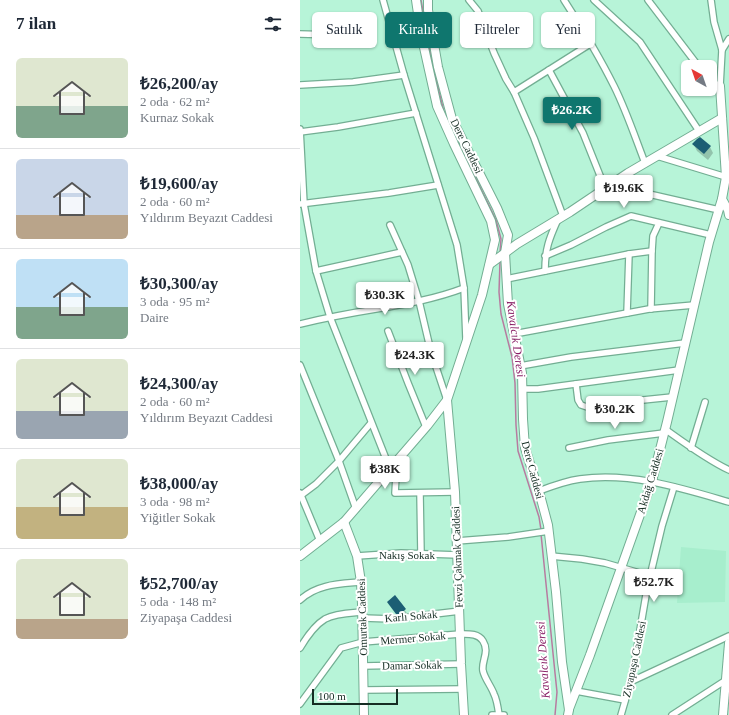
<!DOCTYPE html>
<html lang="tr">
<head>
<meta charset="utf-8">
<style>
	body { margin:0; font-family:Georgia,serif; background:#f6f6f7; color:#1f2937; height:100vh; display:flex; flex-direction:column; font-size:15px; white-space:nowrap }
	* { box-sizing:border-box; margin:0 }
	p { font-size:13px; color:#747a83 }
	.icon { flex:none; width:22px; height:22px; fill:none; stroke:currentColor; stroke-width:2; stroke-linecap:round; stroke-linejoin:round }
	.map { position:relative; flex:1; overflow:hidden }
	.sheet { display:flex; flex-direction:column; background:#fff; width:300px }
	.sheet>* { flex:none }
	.hud { position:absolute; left:12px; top:12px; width:357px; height:36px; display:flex; gap:8px }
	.needle { width:26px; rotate:320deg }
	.controls { position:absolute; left:381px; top:60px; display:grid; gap:8px }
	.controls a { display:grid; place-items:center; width:36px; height:36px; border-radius:6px; background:#fff; box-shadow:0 1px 3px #0004; font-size:20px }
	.scale { position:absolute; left:12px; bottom:10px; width:86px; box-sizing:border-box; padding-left:4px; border:2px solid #152d23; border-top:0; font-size:11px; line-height:14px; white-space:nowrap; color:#152d23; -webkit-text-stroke:3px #fff; paint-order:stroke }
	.price { position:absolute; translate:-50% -34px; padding:0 9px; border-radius:4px; background:#fff; color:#222; font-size:13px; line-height:26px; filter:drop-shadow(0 1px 2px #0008) }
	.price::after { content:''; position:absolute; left:50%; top:24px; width:12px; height:9px; margin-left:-6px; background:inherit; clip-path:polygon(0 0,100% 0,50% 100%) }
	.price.on { background:#0f766e; color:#fff }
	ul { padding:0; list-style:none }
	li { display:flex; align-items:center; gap:12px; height:100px; padding:0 16px }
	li+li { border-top:1px solid #e0e1e3 }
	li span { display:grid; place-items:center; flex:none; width:112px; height:80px; border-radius:6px; color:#555 }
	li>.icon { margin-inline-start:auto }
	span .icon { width:48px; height:48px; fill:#fffc; stroke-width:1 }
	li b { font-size:17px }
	h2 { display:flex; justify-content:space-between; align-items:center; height:48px; padding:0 16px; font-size:17px }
	.tag { padding:0 14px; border-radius:6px; background:#fff; box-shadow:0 1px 3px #0004; font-size:14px; line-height:36px }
	.tag.on { background:#0f766e; color:#fff }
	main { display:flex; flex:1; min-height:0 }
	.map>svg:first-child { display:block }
</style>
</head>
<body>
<main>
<section class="sheet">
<h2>7 ilan<svg class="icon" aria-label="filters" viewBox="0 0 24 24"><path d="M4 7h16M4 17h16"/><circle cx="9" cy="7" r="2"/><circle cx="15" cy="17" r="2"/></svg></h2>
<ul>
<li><span style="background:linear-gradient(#dfe7d0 60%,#7fa58c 0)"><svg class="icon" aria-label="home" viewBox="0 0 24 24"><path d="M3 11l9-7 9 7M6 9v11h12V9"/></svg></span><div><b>₺26,200/ay</b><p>2 oda · 62 m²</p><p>Kurnaz Sokak</p></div></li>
<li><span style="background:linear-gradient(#c9d6e8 70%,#b9a48a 0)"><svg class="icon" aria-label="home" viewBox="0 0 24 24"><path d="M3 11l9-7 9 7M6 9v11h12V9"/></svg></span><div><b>₺19,600/ay</b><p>2 oda · 60 m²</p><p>Yıldırım Beyazıt Caddesi</p></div></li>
<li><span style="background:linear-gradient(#bfe0f5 60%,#7fa58c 0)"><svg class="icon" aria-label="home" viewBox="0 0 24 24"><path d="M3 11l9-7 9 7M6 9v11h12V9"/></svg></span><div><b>₺30,300/ay</b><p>3 oda · 95 m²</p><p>Daire</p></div></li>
<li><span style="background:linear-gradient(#dfe7d0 65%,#9aa5b1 0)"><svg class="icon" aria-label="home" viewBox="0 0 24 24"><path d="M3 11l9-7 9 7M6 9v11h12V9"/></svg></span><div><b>₺24,300/ay</b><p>2 oda · 60 m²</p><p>Yıldırım Beyazıt Caddesi</p></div></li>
<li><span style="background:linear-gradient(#dfe7d0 60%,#c2b280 0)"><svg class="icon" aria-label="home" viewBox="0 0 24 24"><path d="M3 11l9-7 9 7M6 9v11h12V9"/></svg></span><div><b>₺38,000/ay</b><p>3 oda · 98 m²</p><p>Yiğitler Sokak</p></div></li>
<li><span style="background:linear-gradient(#dfe7d0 75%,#b9a48a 0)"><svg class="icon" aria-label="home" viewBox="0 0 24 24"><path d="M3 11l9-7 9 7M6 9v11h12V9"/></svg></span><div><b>₺52,700/ay</b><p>5 oda · 148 m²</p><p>Ziyapaşa Caddesi</p></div></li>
</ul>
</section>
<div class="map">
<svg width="429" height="715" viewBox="0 0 429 715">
	<rect width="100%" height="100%" fill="#b7f4d8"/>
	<polygon fill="#a7eecd" points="381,547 426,551 425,602 377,603"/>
	<g fill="#0003">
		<polygon points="394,145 410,147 413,153 408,160 397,151"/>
		<polygon points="95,597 109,616 101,620 88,602"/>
	</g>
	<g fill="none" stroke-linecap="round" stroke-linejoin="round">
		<g stroke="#b77ba0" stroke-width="1.5">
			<polyline points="121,0 132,63 144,112 196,220 201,239 200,253"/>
			<polyline points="200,261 199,292 201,314 212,357 215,383 216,425 218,451 239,517 241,530"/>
			<polyline points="241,534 255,673 257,692 255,715"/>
		</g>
	</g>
	<g fill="#1c5e74">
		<polygon points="400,137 411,146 404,154 392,144 397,139"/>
		<polygon points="95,595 106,609 100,614 96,614 87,602"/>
	</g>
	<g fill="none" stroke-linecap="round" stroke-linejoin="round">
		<defs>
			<g id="street">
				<polyline points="83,0 104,75 157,245 164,288 166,339"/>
				<polyline points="169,0 178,11 194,53 206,79 214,92 234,138 263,216"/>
				<path d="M264,0C282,28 299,56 314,86C326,110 335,137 345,163"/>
				<polyline points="294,0 340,42 399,131"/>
				<polyline points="348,0 399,67"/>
				<polyline points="0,34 35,35"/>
				<polyline points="422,50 429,39"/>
				<polyline points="249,70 283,133 305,188"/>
				<polyline points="410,80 412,82 420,86 422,50 414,22 411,0"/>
				<polyline points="0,85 53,82 104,75"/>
				<polyline points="214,92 290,44"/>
				<polyline points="0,129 4,204 16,271 30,317 90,469"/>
				<polyline points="0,132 38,127 116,113"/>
				<polyline points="357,156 426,177"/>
				<polyline points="315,181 327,189 419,210"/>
				<polyline points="0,204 89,193 138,185"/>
				<polyline points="90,225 108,265 119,301 131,352 147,400"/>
				<polyline points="245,256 271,245 306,227 331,216 411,235"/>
				<polyline points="16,271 102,252"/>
				<path d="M245,271C245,249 249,239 258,219"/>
				<polyline points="206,279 329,254 352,251"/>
				<polyline points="351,309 352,251 353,236 359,223"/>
				<polyline points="327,313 329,254"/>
				<path d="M0,324C25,318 51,313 76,309C106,304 135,299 164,288"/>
				<polyline points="88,331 108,383 126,427"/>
				<polyline points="214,334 349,309 394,305"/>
				<polyline points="100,364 132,354"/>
				<polyline points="0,365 39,461 56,509"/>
				<polyline points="220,366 271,357 385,343"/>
				<polyline points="276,384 278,400 281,405 287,407 343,400 372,397"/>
				<polyline points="223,389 238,389 379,370"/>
				<path d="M365,429C386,444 406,459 429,470"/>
				<polyline points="269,448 308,440 364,433"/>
				<polyline points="391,448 405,402"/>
				<polyline points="97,460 95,493 155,492"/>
				<path d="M239,491C252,486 266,481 280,479C331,472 381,488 429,502"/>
				<polyline points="0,493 20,541"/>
				<polyline points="120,493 121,554"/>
				<polyline points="0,496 16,484 39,461 71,423"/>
				<polyline points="157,541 208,537 249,531"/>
				<polyline points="57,556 101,553 158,555"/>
				<polyline points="251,556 282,559 305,563 350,576"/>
				<path d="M0,600C17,584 39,584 61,582"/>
				<polyline points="63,618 92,619 160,611"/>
				<path d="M0,648C6,638 15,625 25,619C36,613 51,613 62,612"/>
				<polyline points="63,666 161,664"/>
				<polyline points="330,682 429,636"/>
				<polyline points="64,690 162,689"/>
				<polyline points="276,691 325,700"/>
				<path d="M0,704L41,648L63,642L160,634C168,634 178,633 183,641C190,652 181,661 183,671C185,679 191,686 194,694C197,700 198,708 199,715"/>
				<polyline points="192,715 204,715"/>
				<polyline points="321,715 332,677 347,589 362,526 374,487"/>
				<polyline points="372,715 426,680 427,681"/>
			</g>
			<g id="secondary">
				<polyline points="128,0 128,10 138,67 152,119 197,208 208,235 205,253 208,304 222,373 223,419 225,448 240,495 248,525 256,592 262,662 269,710 268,715"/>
				<polyline points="420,86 426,177 422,199 428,210 429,215"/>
				<polyline points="190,264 217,244 270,212 328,173 422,118"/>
				<polyline points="147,400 155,492 161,664 164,715"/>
				<polyline points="44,522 57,556 61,582 62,604 64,715"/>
				<polyline points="0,556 44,522 127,426 147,400 182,295 195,240 191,221 154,144 137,106 121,34 116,0"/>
				<polyline points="269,709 290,655 352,481 367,422 409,242 422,199"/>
				<polyline points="423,715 429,643"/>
			</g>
		</defs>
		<use href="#street" stroke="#73ae93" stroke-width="8"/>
		<use href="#secondary" stroke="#73ae93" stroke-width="10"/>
		<use href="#street" stroke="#fff" stroke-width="5.5"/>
		<use href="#secondary" stroke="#fff" stroke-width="8"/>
	</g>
	<g text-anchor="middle" stroke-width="4" stroke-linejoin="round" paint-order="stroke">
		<g font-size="11" fill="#152d23" stroke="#fff">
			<text transform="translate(167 146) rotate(64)" y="4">Dere Caddesi</text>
			<text transform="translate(233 470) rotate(75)" y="4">Dere Caddesi</text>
			<text transform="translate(350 481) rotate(-73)" y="4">Akdağ Caddesi</text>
			<text x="107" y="559">Nakış Sokak</text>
			<text transform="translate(157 557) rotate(-92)" y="4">Fevzi Çakmak Caddesi</text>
			<text transform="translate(111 616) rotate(-5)" y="4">Karlı Sokak</text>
			<text transform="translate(62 617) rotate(-92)" y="4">Omurtak Caddesi</text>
			<text transform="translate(113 638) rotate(-5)" y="4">Mermer Sokak</text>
			<text transform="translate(334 659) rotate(-78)" y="4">Ziyapaşa Caddesi</text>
			<text transform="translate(112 665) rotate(-1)" y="4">Damar Sokak</text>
		</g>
		<g font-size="12" font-style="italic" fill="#881e65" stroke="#fff">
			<text transform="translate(216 339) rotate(82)" y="4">Kavalcık Deresi</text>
			<text transform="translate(243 660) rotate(-94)" y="4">Kavalcık Deresi</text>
		</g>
	</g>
</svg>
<div class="controls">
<a><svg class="needle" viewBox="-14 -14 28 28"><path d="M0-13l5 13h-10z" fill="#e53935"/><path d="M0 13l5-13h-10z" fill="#747a83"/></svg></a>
</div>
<div class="scale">100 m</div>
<b class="price on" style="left:272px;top:131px">₺26.2K</b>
<b class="price" style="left:324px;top:209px">₺19.6K</b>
<b class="price" style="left:85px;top:316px">₺30.3K</b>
<b class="price" style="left:115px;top:376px">₺24.3K</b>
<b class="price" style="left:315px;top:430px">₺30.2K</b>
<b class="price" style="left:85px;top:490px">₺38K</b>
<b class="price" style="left:354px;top:603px">₺52.7K</b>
<div class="hud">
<a class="tag">Satılık</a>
<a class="tag on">Kiralık</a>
<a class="tag">Filtreler</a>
<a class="tag">Yeni</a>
</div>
</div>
</main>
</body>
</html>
